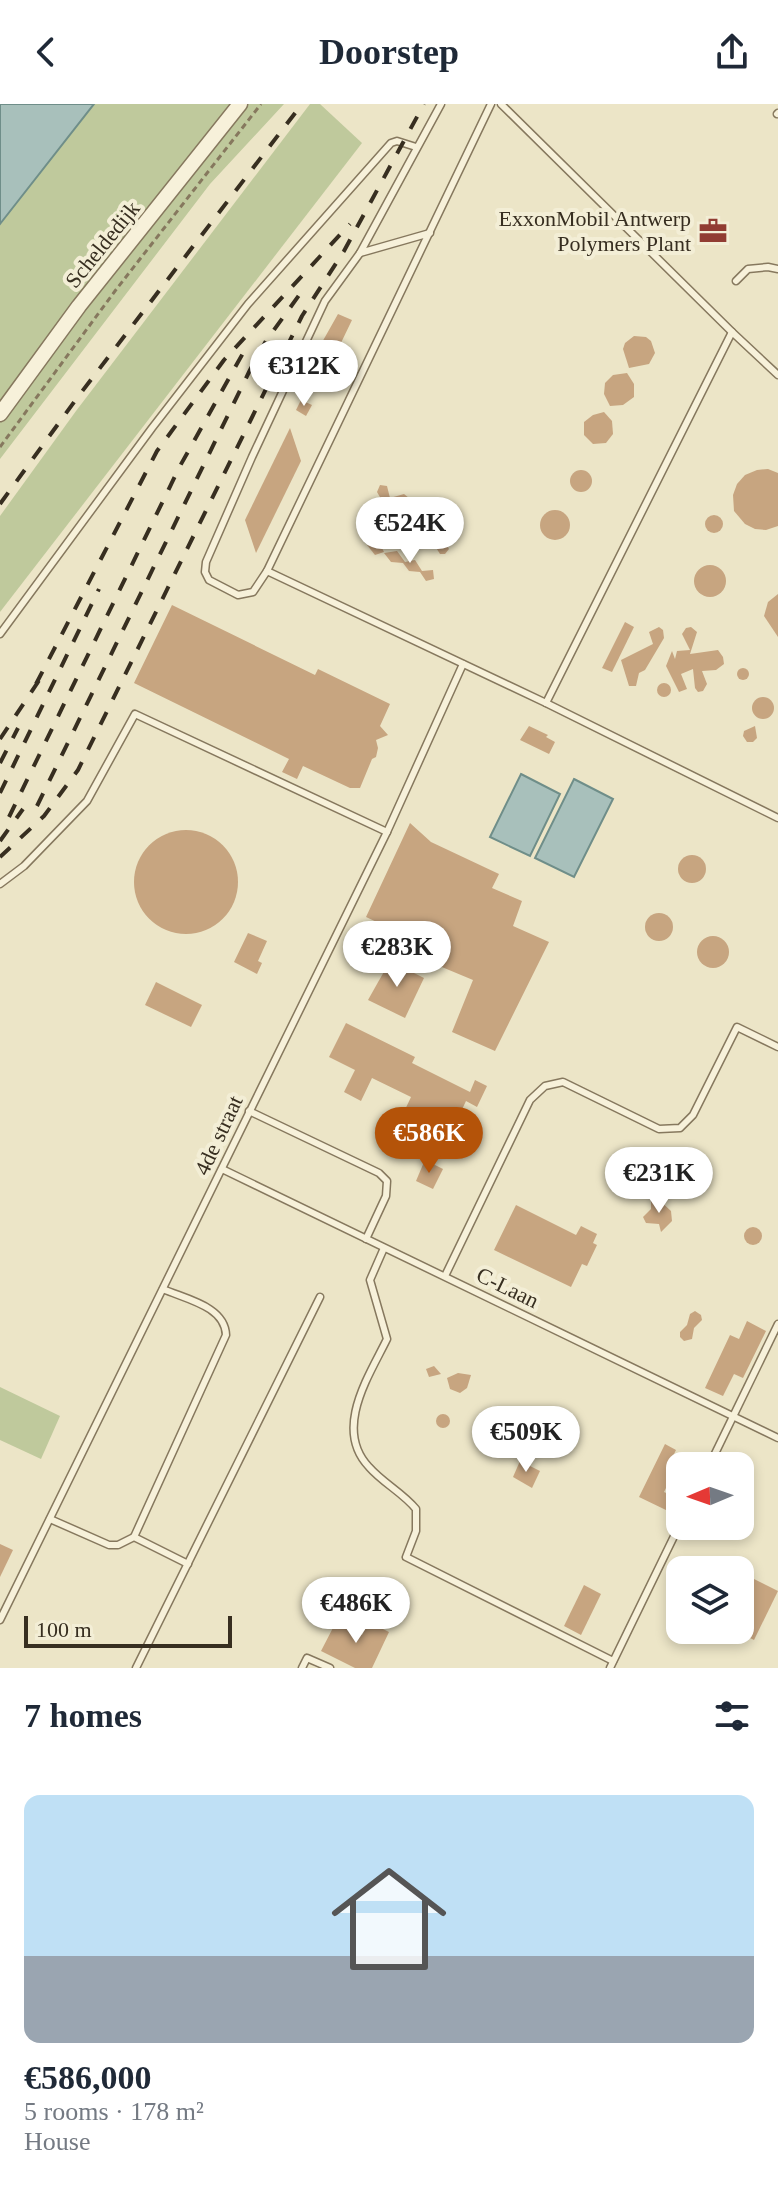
<!DOCTYPE html>
<html lang="en">
<head>
<meta charset="utf-8">
<style>
	body { margin:0; font-family:Georgia,serif; background:#f6f6f7; color:#1f2937; height:100vh; display:flex; flex-direction:column; font-size:30px; white-space:nowrap }
	* { box-sizing:border-box; margin:0 }
	p { font-size:26px; color:#747a83 }
	.icon { flex:none; width:44px; height:44px; fill:none; stroke:currentColor; stroke-width:2; stroke-linecap:round; stroke-linejoin:round }
	.map { position:relative; height:1564px; overflow:hidden }
	.side { display:flex; flex-direction:column; background:#fff; flex:1 }
	.side>* { flex:none }
	.needle { width:52px; rotate:268deg }
	.tools { position:absolute; left:666px; top:1348px; display:grid; gap:16px }
	.tools a { display:grid; place-items:center; width:88px; height:88px; border-radius:16px; background:#fff; box-shadow:0 4px 12px #0003; font-size:40px }
	.scale { position:absolute; left:24px; bottom:20px; width:208px; box-sizing:border-box; padding-left:8px; border:4px solid #372e20; border-top:0; font-size:22px; line-height:28px; white-space:nowrap; color:#372e20; -webkit-text-stroke:6px #f3eed6; paint-order:stroke }
	.price { position:absolute; translate:-50% -68px; padding:0 18px; border-radius:28px; background:#fff; color:#222; font-size:26px; line-height:52px; filter:drop-shadow(0 2px 4px #0008) }
	.price::after { content:''; position:absolute; left:50%; top:48px; width:24px; height:18px; margin-left:-12px; background:inherit; clip-path:polygon(0 0,100% 0,50% 100%) }
	.price.on { background:#b45309; color:#fff }
	ul { padding:0; list-style:none }
	li { display:grid; align-content:center; gap:16px; height:424px; padding:0 24px }
	li+li { border-top:2px solid #e0e1e3 }
	li span { display:grid; place-items:center; height:248px; border-radius:16px; color:#555 }
	li>.icon { margin-inline-start:auto }
	span .icon { width:144px; height:144px; fill:#fffc; stroke-width:1 }
	li b { font-size:34px }
	h2 { display:flex; justify-content:space-between; align-items:center; height:96px; padding:0 24px; font-size:34px }
	header { display:flex; justify-content:space-between; align-items:center; height:104px; padding:0 24px; background:#fff; font-size:36px; font-weight:700 }
	.map>svg:first-child { display:block }
</style>
</head>
<body>
<header><svg class="icon" aria-label="back" viewBox="0 0 24 24"><path d="M15 5l-7 7 7 7"/></svg>Doorstep<svg class="icon" aria-label="share" viewBox="0 0 24 24"><path d="M12 15V3M7 8l5-5 5 5M5 13v7h14v-7"/></svg></header>
<div class="map">
<svg width="778" height="1564" viewBox="0 0 778 1564">
	<rect width="100%" height="100%" fill="#ece5c7"/>
	<g fill="#bfc99c">
		<polygon points="94,0 284,0 210,80 0,355 0,120"/>
		<polygon points="310,0 320,0 362,39 0,508 0,412 76,307"/>
		<polygon points="0,1283 60,1312 41,1355 0,1336"/>
	</g>
	<g fill="#a8c0bb" stroke="#6f8e89" stroke-width="2">
		<polygon points="0,0 94,0 0,120"/>
		<polygon points="521,670 560,690 530,752 490,733"/>
		<polygon points="574,675 613,695 574,773 535,754"/>
	</g>
	<g fill="#c7a580">
		<polygon points="338,210 352,216 326,270 323,269 321,274 309,269 316,249"/>
		<polygon points="634,232 646,233 651,237 655,249 649,260 629,264 623,245 625,239"/>
		<polygon points="627,269 634,280 634,293 623,301 610,302 604,290 605,279 613,271"/>
		<polygon points="301,296 312,301 306,312 296,306"/>
		<polygon points="604,308 612,317 613,330 606,339 593,340 584,331 584,318 593,311"/>
		<polygon points="290,324 301,357 256,449 245,416"/>
		<polygon points="768,365 778,369 778,422 766,426 755,425 745,420 734,407 733,391 737,380 745,371 757,366"/>
		<circle cx="581" cy="377" r="11"/>
		<polygon points="380,381 387,382 390,394 404,390 409,394 414,393 415,396 393,408 394,414 390,410 381,415 368,415 365,409 367,405 384,400 377,388"/>
		<polygon points="427,402 433,404 435,423 449,413 455,413 459,418 457,427 443,434 449,445 445,450 440,450 435,442 422,441 416,432 404,433 394,419 425,424 421,405"/>
		<circle cx="555" cy="421" r="15"/>
		<circle cx="714" cy="420" r="9"/>
		<polygon points="376,439 380,440 384,448 375,451 367,441"/>
		<polygon points="397,447 405,458 415,456 422,467 433,466 434,475 426,477 420,468 409,467 403,459 391,458 384,449"/>
		<circle cx="710" cy="477" r="16"/>
		<polygon points="778,490 778,533 764,512 768,498"/>
		<polygon points="172,501 315,571 318,565 390,600 380,622 388,631 376,636 378,644 376,653 372,655 360,684 350,684 303,662 297,675 282,668 289,655 134,579"/>
		<polygon points="625,518 634,523 612,568 602,564"/>
		<polygon points="659,523 663,526 664,534 645,566 639,569 636,582 629,582 621,556 653,540 649,528"/>
		<polygon points="691,523 697,528 690,550 718,546 723,553 724,560 716,566 702,567 707,580 703,587 698,588 695,584 693,565 681,570 687,585 679,588 666,562 672,547 675,555 677,547 690,546 682,530 686,524"/>
		<circle cx="743" cy="570" r="6"/>
		<circle cx="664" cy="586" r="7"/>
		<circle cx="763" cy="604" r="11"/>
		<polygon points="529,622 548,631 546,633 555,638 549,650 520,636"/>
		<polygon points="755,622 757,634 753,638 747,638 743,632 744,627"/>
		<polygon points="410,719 431,738 499,770 492,784 522,797 513,822 549,838 495,947 452,928 473,876 437,861 443,849 366,813"/>
		<circle cx="186" cy="778" r="52"/>
		<circle cx="692" cy="765" r="14"/>
		<circle cx="659" cy="823" r="14"/>
		<polygon points="248,829 267,837 258,857 262,859 257,870 234,858"/>
		<circle cx="713" cy="848" r="16"/>
		<polygon points="390,857 424,874 405,914 368,896"/>
		<polygon points="156,878 202,901 191,923 145,901"/>
		<polygon points="346,919 415,953 412,959 470,988 475,976 487,982 477,1003 466,997 448,1035 402,1012 411,993 372,974 361,997 344,988 355,966 329,953"/>
		<polygon points="427,1057 443,1065 433,1085 416,1077 424,1058"/>
		<polygon points="658,1095 671,1107 672,1117 661,1128 659,1120 646,1119 643,1113 651,1105 651,1097"/>
		<polygon points="516,1101 576,1131 581,1122 597,1130 593,1139 597,1141 587,1162 582,1160 571,1183 494,1146"/>
		<circle cx="753" cy="1132" r="9"/>
		<polygon points="695,1207 701,1211 702,1216 694,1224 692,1235 684,1237 680,1233 680,1228 687,1221 690,1210"/>
		<polygon points="747,1217 766,1227 743,1274 734,1270 723,1292 705,1284 730,1231 739,1235"/>
		<polygon points="434,1262 441,1270 429,1273 426,1265"/>
		<polygon points="458,1269 471,1271 467,1284 460,1289 450,1285 447,1274"/>
		<circle cx="443" cy="1317" r="7"/>
		<polygon points="665,1340 676,1346 673,1352 680,1356 664,1388 675,1393 668,1407 639,1393"/>
		<polygon points="520,1357 540,1367 532,1384 513,1373"/>
		<polygon points="0,1440 13,1446 0,1473"/>
		<polygon points="740,1468 778,1487 754,1536 740,1529"/>
		<polygon points="584,1481 601,1490 581,1531 564,1522"/>
		<polygon points="336,1518 362,1531 369,1518 389,1528 372,1564 355,1564 321,1547"/>
	</g>
	<g fill="none" stroke-linecap="round" stroke-linejoin="round">
		<defs>
			<g id="service">
				<polyline points="491,0 267,467 546,599"/>
				<polyline points="501,0 732,228"/>
				<polyline points="777,10 778,9"/>
				<polyline points="430,129 360,149 441,0"/>
				<polyline points="736,177 748,165 768,163 778,165"/>
				<polyline points="778,271 732,228 546,599 778,714"/>
				<polyline points="267,467 253,488 238,491 209,476 205,468 206,458 252,353 325,197 360,149"/>
				<polyline points="0,530 152,324 248,200 391,39 397,37 416,43"/>
				<polyline points="0,780 24,762 87,697 135,610 387,728"/>
				<polyline points="249,1007 379,1069 387,1077 386,1092 366,1135"/>
				<polyline points="222,1065 778,1334"/>
				<path d="M384,1144L370,1176L387,1235C369,1272 333,1325 369,1363C383,1379 403,1389 416,1405V1427L406,1453L613,1557"/>
				<polyline points="445,1172 530,996 545,982 563,978 659,1025 680,1024 693,1011 737,923 778,943"/>
				<polyline points="709,1362 778,1220"/>
				<polyline points="50,1415 109,1441 118,1441 134,1433 188,1460"/>
				<path d="M134,1433L226,1231C225,1202 185,1195 163,1185"/>
				<polyline points="0,1516 387,728 463,560"/>
				<polyline points="136,1564 320,1193"/>
				<polyline points="302,1564 307,1554 330,1564"/>
				<polyline points="610,1564 680,1420"/>
			</g>
			<polyline id="tertiary" points="0,310 79,202 240,0"/>
		</defs>
		<use href="#service" stroke="#86785e" stroke-width="9"/>
		<use href="#tertiary" stroke="#86785e" stroke-width="17"/>
		<polyline stroke="#86785e" stroke-width="3" stroke-dasharray="6 4" stroke-linecap="butt" points="0,343 115,187 261,0"/>
		<use href="#service" stroke="#f7f1da" stroke-width="6"/>
		<use href="#tertiary" stroke="#f7f1da" stroke-width="14"/>
		<g stroke="#372e20" stroke-width="4" stroke-dasharray="14 14" stroke-linecap="butt">
			<polyline points="0,400 77,294 302,0"/>
			<polyline points="36,580 157,347 224,256 350,120"/>
			<polyline points="0,635 42,572"/>
			<polyline points="0,659 18,624"/>
			<polyline points="0,689 99,485"/>
			<polyline points="37,702 250,266 266,237 305,183"/>
			<polyline points="9,713 180,362 247,242"/>
			<polyline points="0,737 23,705"/>
			<polyline points="0,753 44,712 78,666 302,212 344,147 424,0"/>
		</g>
	</g>
	<defs>
		<symbol id="office-bare" viewBox="-9 -9 18 18"><path d="M-6-3h4V-5.5h4V-3h4V5H-6ZM-1-4.5V-3h2v-1.5ZM-6 0V1H6V0Z" fill="#913c32" stroke="#f3eed6" stroke-width="2.5" paint-order="stroke"/></symbol>
	</defs>
	<g fill-rule="evenodd">
		<use href="#office-bare" x="693" y="107" width="40" height="40"/>
	</g>
	<g text-anchor="middle" stroke-width="8" stroke-linejoin="round" paint-order="stroke">
		<g font-size="22" fill="#372e20" stroke="#f3eed6" text-anchor="end">
			<text x="691" y="122">ExxonMobil Antwerp<tspan x="691" dy="25">Polymers Plant</tspan></text>
		</g>
		<g font-size="22" fill="#372e20" stroke="#f3eed6">
			<text transform="translate(102 140) rotate(-51)" y="8">Scheldedijk</text>
			<text transform="translate(218 1031) rotate(-65)" y="8">4de straat</text>
			<text transform="translate(508 1183) rotate(26)" y="8">C-Laan</text>
		</g>
	</g>
</svg>
<div class="tools">
<a><svg class="needle" viewBox="-14 -14 28 28"><path d="M0-13l5 13h-10z" fill="#e53935"/><path d="M0 13l5-13h-10z" fill="#747a83"/></svg></a>
<a><svg class="icon" aria-label="layers" viewBox="0 0 24 24"><path d="M12 4l9 5-9 5-9-5zM3 14l9 5 9-5"/></svg></a>
</div>
<div class="scale">100 m</div>
<b class="price" style="left:304px;top:304px">€312K</b>
<b class="price" style="left:410px;top:461px">€524K</b>
<b class="price" style="left:397px;top:885px">€283K</b>
<b class="price on" style="left:429px;top:1071px">€586K</b>
<b class="price" style="left:659px;top:1111px">€231K</b>
<b class="price" style="left:526px;top:1370px">€509K</b>
<b class="price" style="left:356px;top:1541px">€486K</b>
</div>
<section class="side">
<h2>7 homes<svg class="icon" aria-label="filters" viewBox="0 0 24 24"><path d="M4 7h16M4 17h16"/><circle cx="9" cy="7" r="2"/><circle cx="15" cy="17" r="2"/></svg></h2>
<ul>
<li><span style="background:linear-gradient(#bfe0f5 65%,#9aa5b1 0)"><svg class="icon" aria-label="home" viewBox="0 0 24 24"><path d="M3 11l9-7 9 7M6 9v11h12V9"/></svg></span><div><b>€586,000</b><p>5 rooms · 178 m²</p><p>House</p></div></li>
</ul>
</section>
</body>
</html>
